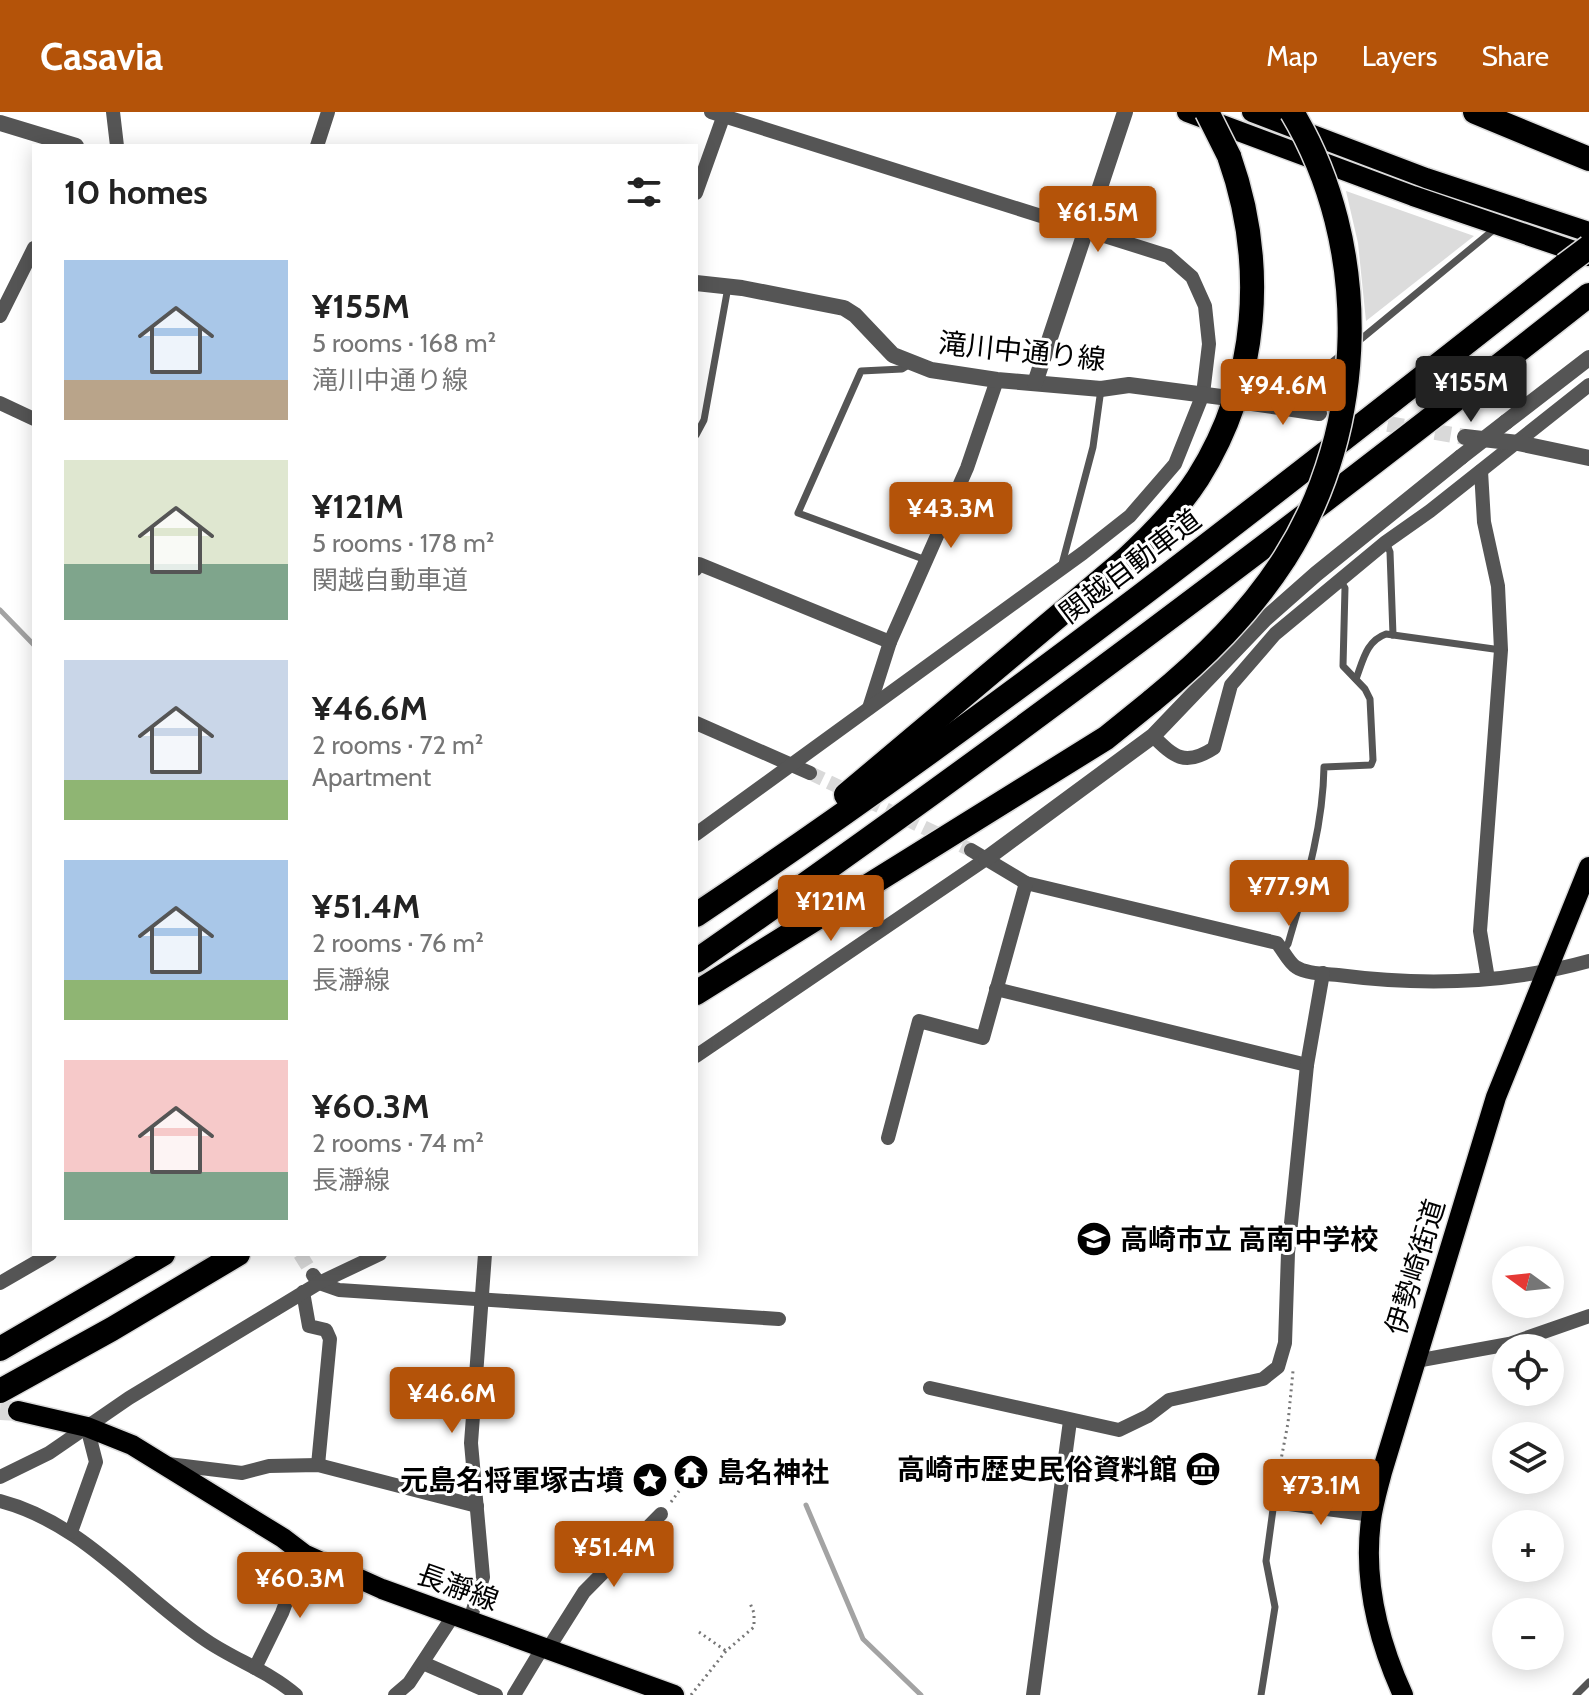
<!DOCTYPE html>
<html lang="en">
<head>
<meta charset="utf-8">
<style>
	body { margin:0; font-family:Cabin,"Noto Sans JP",sans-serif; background:#f2f2f2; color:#222; height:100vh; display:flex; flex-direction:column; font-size:30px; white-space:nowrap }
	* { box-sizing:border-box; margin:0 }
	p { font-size:26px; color:#767676 }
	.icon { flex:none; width:44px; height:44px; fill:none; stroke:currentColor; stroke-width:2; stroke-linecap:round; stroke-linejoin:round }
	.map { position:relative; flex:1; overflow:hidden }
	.details { position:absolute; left:32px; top:32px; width:666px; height:1112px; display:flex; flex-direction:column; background:#fff; border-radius:0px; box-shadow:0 4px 20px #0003 }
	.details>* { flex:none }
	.needle { width:52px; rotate:285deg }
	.buttons { position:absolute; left:1492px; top:1134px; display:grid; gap:16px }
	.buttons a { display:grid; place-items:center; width:72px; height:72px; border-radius:50%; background:#fff; box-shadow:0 4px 20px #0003; font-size:40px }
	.price { position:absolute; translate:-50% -68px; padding:0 18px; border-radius:8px; background:#b45309; color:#fff; font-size:26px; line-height:52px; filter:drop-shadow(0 2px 4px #0008) }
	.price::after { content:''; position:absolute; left:50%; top:48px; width:24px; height:18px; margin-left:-12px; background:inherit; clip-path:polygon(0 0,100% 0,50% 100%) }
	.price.selected { background:#222; color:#fff }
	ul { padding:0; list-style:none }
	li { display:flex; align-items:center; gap:24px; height:200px; padding:0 32px }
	li span { display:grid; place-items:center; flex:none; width:224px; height:160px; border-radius:0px; color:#555 }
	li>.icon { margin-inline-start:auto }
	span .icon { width:96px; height:96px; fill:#fffc; stroke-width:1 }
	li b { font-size:34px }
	h2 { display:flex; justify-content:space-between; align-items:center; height:96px; padding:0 32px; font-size:34px }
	header { display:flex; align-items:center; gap:48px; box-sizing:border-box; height:112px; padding:0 40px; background:#b45309; color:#fff }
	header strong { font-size:38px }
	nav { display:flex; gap:44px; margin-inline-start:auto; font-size:28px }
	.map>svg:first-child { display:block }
</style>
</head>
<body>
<header>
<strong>Casavia</strong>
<nav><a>Map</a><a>Layers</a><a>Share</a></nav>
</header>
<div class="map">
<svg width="1589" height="1583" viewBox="0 0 1589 1583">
	<rect width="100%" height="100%" fill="#fff"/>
	<polygon fill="#dcdcdc" points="1346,79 1474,124 1366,209 1358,131"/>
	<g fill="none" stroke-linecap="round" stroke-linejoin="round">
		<g stroke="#a3a3a3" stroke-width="5">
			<polyline points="0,498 34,533"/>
			<polyline points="806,1393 863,1527 921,1583"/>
		</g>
		<g stroke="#d9d9d9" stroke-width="14" stroke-dasharray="14 7" stroke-linecap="butt">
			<polyline points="810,661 971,738"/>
			<polyline points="300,1142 313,1163"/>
		</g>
		<polyline stroke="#d9d9d9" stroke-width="16" stroke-dasharray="16 8" stroke-linecap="butt" points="1364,308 1465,325"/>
		<polyline stroke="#d9d9d9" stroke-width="20" stroke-dasharray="20 10" stroke-linecap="butt" points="0,1298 18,1299"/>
		<defs>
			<g id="primary">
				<polyline points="1187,0 1413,84 1589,144"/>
				<polyline points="1252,0 1426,66 1589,120"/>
				<polyline points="18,1299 87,1315 132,1333 283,1426 304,1442 382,1477 674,1583"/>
				<path d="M1403,1583C1378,1528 1363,1469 1371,1408C1373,1392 1378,1376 1382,1360L1496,985L1589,755"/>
			</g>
			<g id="motorway">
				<polyline points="1475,0 1589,47"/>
				<path d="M846,683L1125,448C1152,423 1178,397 1198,366C1259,269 1267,151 1229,44"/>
				<path d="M696,803C997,602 1281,377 1565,153"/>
				<path d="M696,849C1001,637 1297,413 1589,183"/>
				<polyline points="696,881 1106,626 1153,588"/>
				<polyline points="0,1237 163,1142"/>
				<polyline points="0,1279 112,1217 238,1142"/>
			</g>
		</defs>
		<use href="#primary" stroke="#dbdbdb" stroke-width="23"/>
		<use href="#motorway" stroke="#dbdbdb" stroke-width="27"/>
		<g stroke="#777" stroke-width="3" stroke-dasharray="2 4" stroke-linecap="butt">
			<polyline points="1276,1374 1288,1311 1293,1259"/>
			<polyline points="671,1390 679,1379"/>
			<polyline points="699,1520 726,1539"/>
			<polyline points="691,1583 726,1539 754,1515 754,1501 750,1491"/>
		</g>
		<g stroke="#555" stroke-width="7">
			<polyline points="1355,232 1497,115"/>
			<polyline points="910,252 902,257 861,259 798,401 926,448"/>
			<polyline points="1280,292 1342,242"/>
			<polyline points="696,323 704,308 728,175"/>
			<polyline points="1386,430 1390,440 1393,523"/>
			<polyline points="1061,456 1093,335 1101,277"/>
			<path d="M1356,567C1363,549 1366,529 1386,522L1501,538"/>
			<path d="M1283,839L1288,832C1305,773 1323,717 1324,655L1371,653L1373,648L1370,587L1365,577L1343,554L1345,476L1340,468"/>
			<polyline points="1261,1583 1275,1495 1266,1449 1274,1390"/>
			<polyline points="1576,1583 1589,1570"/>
		</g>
		<g stroke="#555" stroke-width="14">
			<polyline points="113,0 117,34"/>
			<polyline points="317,34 328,0"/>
			<polyline points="696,81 725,0"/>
			<polyline points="0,204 34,136"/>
			<polyline points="0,291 34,307"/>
			<polyline points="1481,359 1484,410 1498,474 1501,538 1480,819 1488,867"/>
			<polyline points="696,457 699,452 890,530"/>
			<polyline points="869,596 890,530 967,356 997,268"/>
			<polyline points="696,611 810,661"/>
			<path d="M1153,624C1174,645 1185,655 1214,636L1231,573L1275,522L1386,430L1430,399L1589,273"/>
			<polyline points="696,722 1083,441 1130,404 1175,352 1203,282 1209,232 1205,194 1192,165 1168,144 711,0"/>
			<path d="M971,738L1026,771L1277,831C1283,838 1289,851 1296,855C1306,862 1327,862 1338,863C1422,874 1507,872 1589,849"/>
			<polyline points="996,877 1307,953"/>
			<polyline points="696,944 986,747"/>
			<polyline points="888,1026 919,909 983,926 1026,771"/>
			<polyline points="313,1163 319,1171 339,1178 779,1207"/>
			<polyline points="0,1171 50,1142"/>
			<polyline points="303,1180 309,1214 326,1218 330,1227 318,1353"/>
			<polyline points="1416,1249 1509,1232 1589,1204"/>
			<polyline points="930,1276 1119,1318 1148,1304 1169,1288 1263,1267 1278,1255 1285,1231 1288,1141 1307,953 1323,861"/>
			<polyline points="168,1352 242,1361 269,1354 318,1353 477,1394"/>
			<polyline points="0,1365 49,1341 129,1286 319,1171 380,1142"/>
			<path d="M0,1389C84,1411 137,1482 207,1529C235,1548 270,1560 296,1583"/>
			<polyline points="1274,1390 1372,1403"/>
			<polyline points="71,1420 96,1350 87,1315"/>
			<polyline points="470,1508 483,1465 471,1331 485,1142"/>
			<polyline points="548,1537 584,1480 661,1402"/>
			<polyline points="423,1551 496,1583"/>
			<polyline points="255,1556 282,1501 304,1442"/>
			<polyline points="395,1583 409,1571 453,1504"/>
			<polyline points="514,1583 543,1535"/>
			<polyline points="1033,1583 1070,1309"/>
		</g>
		<g stroke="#555" stroke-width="16">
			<polyline points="0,11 76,34"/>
			<polyline points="696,171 742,176 844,196 855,203 893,243 931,258 997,268 1101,277 1129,273 1221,285"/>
			<polyline points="1035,271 1125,0"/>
			<polyline points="1252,291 1319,301"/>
			<polyline points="1506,310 1589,246"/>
			<polyline points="1465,325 1518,331 1589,346"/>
			<polyline points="986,747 1153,624 1265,507 1316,462 1461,345"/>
		</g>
		<use href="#primary" stroke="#000" stroke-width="20"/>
		<use href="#motorway" stroke="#000" stroke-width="24"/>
		<defs>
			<g id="motorway-bridge">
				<polyline points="1207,0 1229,44"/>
				<polyline points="1565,153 1589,135"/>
				<path d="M1153,588C1204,546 1249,502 1285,446C1368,315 1372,134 1292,0"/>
			</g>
		</defs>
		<use href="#motorway-bridge" stroke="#dbdbdb" stroke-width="27" stroke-linecap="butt"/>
		<polyline stroke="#555" stroke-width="16" points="1461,345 1506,310"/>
		<use href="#motorway-bridge" stroke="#000" stroke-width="24"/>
	</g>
	<defs>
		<symbol id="school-disc" viewBox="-11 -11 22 22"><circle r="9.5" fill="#000" stroke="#fff"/><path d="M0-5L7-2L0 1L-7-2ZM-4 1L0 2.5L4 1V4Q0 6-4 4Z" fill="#fff"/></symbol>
		<symbol id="museum-disc" viewBox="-11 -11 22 22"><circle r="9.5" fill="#000" stroke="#fff"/><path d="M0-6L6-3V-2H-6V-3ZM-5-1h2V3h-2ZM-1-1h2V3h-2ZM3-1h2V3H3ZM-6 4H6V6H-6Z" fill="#fff"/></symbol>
		<symbol id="temple-disc" viewBox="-11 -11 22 22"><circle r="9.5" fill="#000" stroke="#fff"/><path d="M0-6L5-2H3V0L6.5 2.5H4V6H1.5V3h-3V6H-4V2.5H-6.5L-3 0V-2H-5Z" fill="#fff"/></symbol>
		<symbol id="sight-disc" viewBox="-11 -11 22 22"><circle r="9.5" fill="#000" stroke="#fff"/><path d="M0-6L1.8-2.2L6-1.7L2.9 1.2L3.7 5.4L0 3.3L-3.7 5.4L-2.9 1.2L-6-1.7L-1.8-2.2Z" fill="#fff"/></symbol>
	</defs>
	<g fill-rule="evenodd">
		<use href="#school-disc" x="1074" y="1107" width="40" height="40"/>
		<use href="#museum-disc" x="1183" y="1337" width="40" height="40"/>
		<use href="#temple-disc" x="671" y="1340" width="40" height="40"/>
		<use href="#sight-disc" x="630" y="1348" width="40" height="40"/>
	</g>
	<g text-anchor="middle" stroke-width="6" stroke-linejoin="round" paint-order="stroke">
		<g font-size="28" fill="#000" stroke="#fff">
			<text transform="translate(1022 239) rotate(6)" y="10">滝川中通り線</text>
			<text transform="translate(1130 454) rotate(-37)" y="10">関越自動車道</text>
			<text transform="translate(1415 1155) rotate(-73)" y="10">伊勢崎街道</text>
			<text transform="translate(458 1475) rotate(20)" y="10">長瀞線</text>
		</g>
		<g font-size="28" font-weight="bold" fill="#000" stroke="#fff" text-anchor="start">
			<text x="1120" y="1137">高崎市立 高南中学校</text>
			<text x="1177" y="1367" text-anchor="end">高崎市歴史民俗資料館</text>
			<text x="717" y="1370">島名神社</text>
			<text x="624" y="1378" text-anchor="end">元島名将軍塚古墳</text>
		</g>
	</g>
</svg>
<div class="buttons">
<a><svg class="needle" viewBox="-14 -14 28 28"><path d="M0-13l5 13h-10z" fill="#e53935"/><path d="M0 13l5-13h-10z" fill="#767676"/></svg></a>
<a><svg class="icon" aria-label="locate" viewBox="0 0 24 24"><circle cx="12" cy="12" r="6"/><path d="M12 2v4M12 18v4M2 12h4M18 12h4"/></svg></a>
<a><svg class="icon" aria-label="layers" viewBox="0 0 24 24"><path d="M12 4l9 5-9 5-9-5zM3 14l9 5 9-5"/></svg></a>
<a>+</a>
<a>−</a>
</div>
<b class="price" style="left:1098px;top:142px">¥61.5M</b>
<b class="price selected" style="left:1471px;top:312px">¥155M</b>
<b class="price" style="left:1283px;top:315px">¥94.6M</b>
<b class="price" style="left:951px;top:438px">¥43.3M</b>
<b class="price" style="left:1289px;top:816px">¥77.9M</b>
<b class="price" style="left:831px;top:831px">¥121M</b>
<b class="price" style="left:452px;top:1323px">¥46.6M</b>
<b class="price" style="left:1321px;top:1415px">¥73.1M</b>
<b class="price" style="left:614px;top:1477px">¥51.4M</b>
<b class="price" style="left:300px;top:1508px">¥60.3M</b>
<section class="details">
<h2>10 homes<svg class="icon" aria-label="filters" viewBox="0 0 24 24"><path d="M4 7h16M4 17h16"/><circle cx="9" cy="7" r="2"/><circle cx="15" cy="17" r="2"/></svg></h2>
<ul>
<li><span style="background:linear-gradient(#a9c7e8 75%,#b9a48a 0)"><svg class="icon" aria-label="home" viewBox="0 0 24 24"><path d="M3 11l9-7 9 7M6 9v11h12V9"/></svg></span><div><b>¥155M</b><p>5 rooms · 168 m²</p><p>滝川中通り線</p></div></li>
<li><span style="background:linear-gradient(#dfe7d0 65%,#7fa58c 0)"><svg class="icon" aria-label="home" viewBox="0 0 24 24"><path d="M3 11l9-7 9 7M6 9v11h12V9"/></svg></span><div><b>¥121M</b><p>5 rooms · 178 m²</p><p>関越自動車道</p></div></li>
<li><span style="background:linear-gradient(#c9d6e8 75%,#8fb573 0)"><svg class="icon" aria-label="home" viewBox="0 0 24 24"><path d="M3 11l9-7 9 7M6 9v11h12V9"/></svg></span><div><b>¥46.6M</b><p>2 rooms · 72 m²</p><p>Apartment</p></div></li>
<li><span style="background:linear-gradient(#a9c7e8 75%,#8fb573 0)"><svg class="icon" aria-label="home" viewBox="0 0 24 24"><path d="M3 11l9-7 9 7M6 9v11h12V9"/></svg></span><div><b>¥51.4M</b><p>2 rooms · 76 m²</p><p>長瀞線</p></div></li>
<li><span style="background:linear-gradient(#f6c9c9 70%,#7fa58c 0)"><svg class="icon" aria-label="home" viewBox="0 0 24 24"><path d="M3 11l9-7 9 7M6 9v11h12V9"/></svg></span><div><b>¥60.3M</b><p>2 rooms · 74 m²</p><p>長瀞線</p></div></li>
</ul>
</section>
</div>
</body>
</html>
